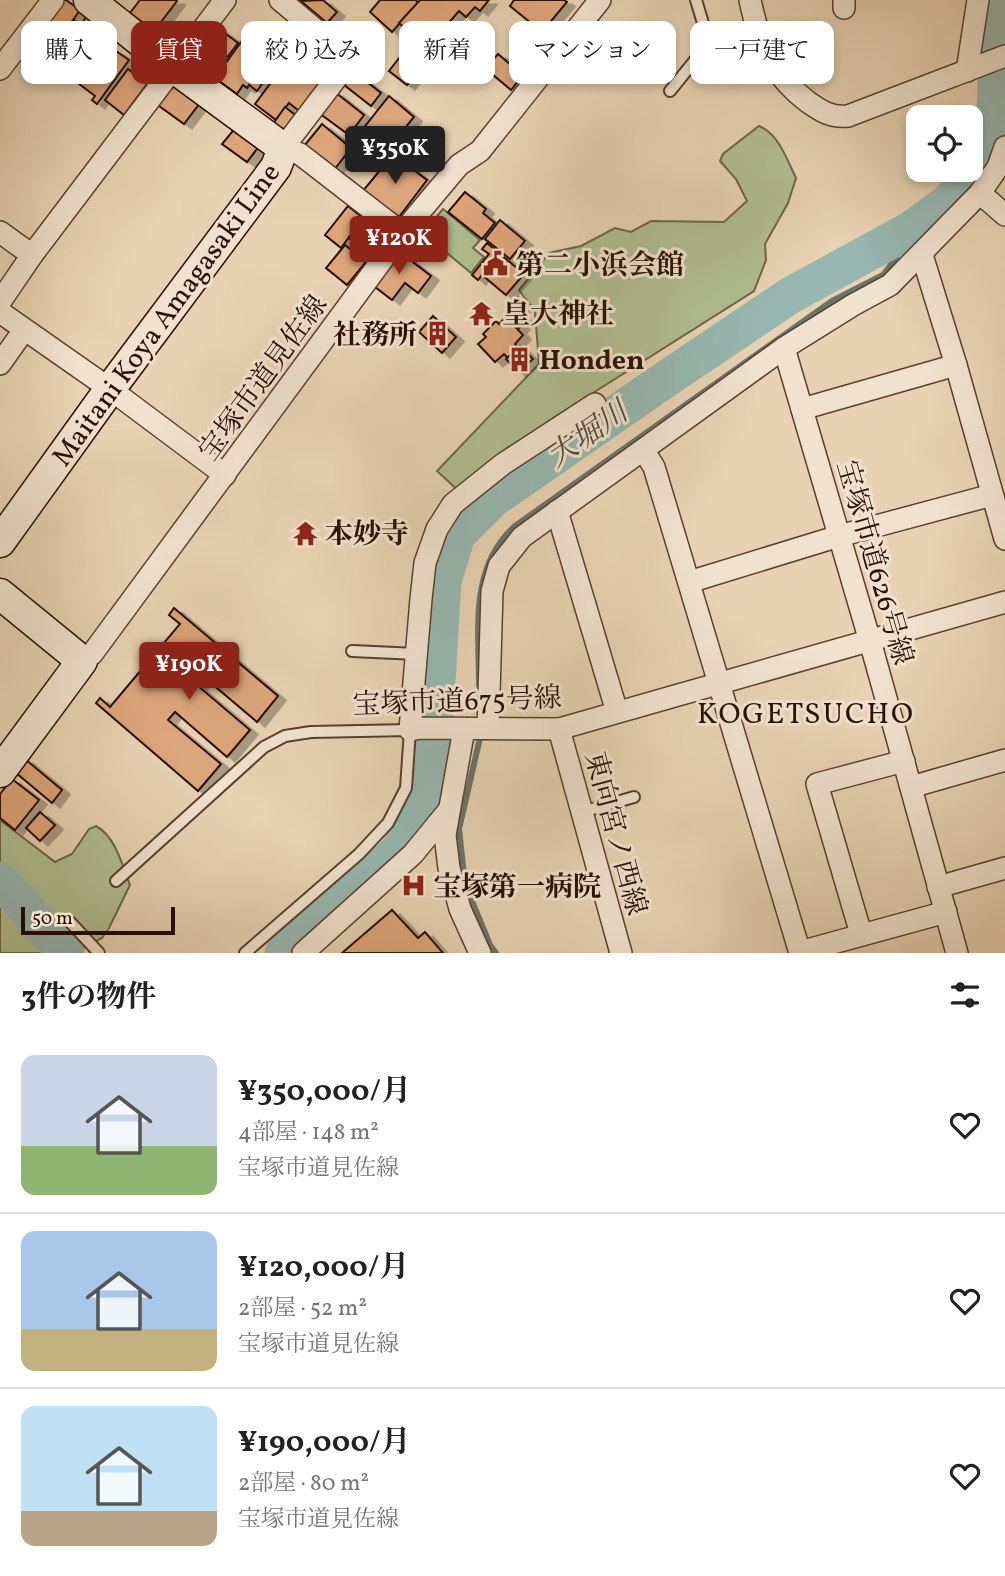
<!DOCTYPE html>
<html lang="ja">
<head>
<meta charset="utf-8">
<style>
	body { margin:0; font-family:Vollkorn,"Noto Serif JP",serif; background:#f2f2f2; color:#222; height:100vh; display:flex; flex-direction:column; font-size:26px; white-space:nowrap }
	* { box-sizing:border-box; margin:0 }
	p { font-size:23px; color:#767676 }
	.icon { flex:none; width:38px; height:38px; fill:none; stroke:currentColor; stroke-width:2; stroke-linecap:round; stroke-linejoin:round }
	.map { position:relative; height:953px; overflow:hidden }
	.sheet { display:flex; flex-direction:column; background:#fff; flex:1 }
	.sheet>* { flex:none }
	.hud { position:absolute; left:21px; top:21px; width:964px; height:63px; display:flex; gap:14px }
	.buttons { position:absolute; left:906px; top:105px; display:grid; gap:14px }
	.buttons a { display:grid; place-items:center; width:77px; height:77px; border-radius:14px; background:#fff; box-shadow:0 4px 10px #0003; font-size:35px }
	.scale { position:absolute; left:21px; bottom:18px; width:154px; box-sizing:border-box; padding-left:7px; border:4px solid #291000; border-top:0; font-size:19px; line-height:24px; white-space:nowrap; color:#291000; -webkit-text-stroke:5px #f0e2ce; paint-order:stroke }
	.price { position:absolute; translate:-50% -60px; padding:0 16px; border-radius:7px; background:#8f2418; color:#fff; font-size:23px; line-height:46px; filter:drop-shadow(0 2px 4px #0008) }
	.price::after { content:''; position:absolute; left:50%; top:42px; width:21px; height:16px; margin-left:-10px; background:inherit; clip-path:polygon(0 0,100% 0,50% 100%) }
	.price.current { background:#222; color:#fff }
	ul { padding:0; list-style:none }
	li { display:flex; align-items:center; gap:21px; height:175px; padding:0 21px }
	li+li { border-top:2px solid #e0e0e0 }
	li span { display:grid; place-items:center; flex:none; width:196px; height:140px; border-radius:14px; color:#555 }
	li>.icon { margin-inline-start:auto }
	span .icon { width:84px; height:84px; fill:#fffc; stroke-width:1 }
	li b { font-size:30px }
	h2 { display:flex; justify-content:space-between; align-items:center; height:84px; padding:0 21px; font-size:30px }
	.chip { padding:0 24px; border-radius:14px; background:#fff; box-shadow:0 4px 10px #0003; font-size:24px; line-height:63px }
	.chip.current { background:#8f2418; color:#fff }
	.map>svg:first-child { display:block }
</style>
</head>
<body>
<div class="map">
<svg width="1005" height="953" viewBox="0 0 1005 953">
	<defs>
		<filter id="shadow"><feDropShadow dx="8" dy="4.5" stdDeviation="0" flood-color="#0004"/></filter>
	</defs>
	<rect width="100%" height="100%" fill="#e8d2b3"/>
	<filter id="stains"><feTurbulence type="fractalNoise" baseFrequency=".00286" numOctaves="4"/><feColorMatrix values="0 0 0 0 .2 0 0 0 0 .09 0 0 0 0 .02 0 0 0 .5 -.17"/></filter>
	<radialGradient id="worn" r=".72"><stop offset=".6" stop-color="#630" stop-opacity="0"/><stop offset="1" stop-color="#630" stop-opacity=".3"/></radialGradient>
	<g fill="#b0bd91" stroke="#6c6648" stroke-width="2">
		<path d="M759,126C779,134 787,160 796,178L788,203L765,244L766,260L754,291L547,422L474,505L437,471L539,364L535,312L519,290L549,253L581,246L615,228L631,232L651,221L724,222L747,201L736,179L720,161L723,154Z"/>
		<polygon points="443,209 480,240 473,248 484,257 471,273 423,233"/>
		<path d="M0,820L55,862L72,854L89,829L96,826C116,837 122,865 130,885L109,928L102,938L83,948L70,936L62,934L47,953H0Z"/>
	</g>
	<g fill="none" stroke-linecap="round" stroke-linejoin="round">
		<g stroke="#6b746a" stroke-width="6">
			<path d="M479,685C479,628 469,568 515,526L832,301L883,275L896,258L912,229"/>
			<polyline points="480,738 459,829 465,884 490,945 496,953"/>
		</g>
		<g stroke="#97b7b0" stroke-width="37">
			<polyline points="0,880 66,953"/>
			<polyline points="283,953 398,852 423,811 432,766 443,581 457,535 493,499 663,381 791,295 912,229 950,201 981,157 995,120 997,39 1003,0"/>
		</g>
	</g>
	<g fill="#dda57c" stroke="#291000" stroke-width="2" filter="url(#shadow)">
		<polygon points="63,0 66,0 80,10 63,34 46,22"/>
		<polygon points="140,0 176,0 177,1 154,31 130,13"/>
		<polygon points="323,0 337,12 327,23 301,1"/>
		<polygon points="380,0 416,0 418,3 392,32 370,12"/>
		<polygon points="420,0 489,0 480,11 475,7 466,17 459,11 427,48 399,23"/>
		<polygon points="514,0 564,0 567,2 542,32 510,6"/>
		<polygon points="88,14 99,22 81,52 61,38 74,20 81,25"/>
		<polygon points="214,25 238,43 213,76 190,58"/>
		<polygon points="249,31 264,43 251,61 269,74 257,91 249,85 247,88 243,85 237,94 215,78"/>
		<polygon points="308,33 326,46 309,71 322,82 299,111 289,103 276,120 255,104"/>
		<polygon points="438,35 451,47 438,60 425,49"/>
		<polygon points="93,46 112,56 116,51 129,60 97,104 92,100 95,96 70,77"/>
		<polygon points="407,48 425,62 407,85 389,71"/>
		<polygon points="498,54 523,75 511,90 486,69"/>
		<polygon points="128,69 147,84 124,115 105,100"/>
		<polygon points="353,71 381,93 371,106 343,84"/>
		<polygon points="173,77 203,99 184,124 155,103"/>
		<polygon points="335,92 364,115 349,135 319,113"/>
		<polygon points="389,96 414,117 383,155 358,135"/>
		<polygon points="285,107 298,117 285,133 273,124"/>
		<polygon points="322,124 351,148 334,170 304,146"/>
		<polygon points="236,127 260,145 247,162 222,144"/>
		<polygon points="391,157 401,165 403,162 427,180 399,217 362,192"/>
		<polygon points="465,192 486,209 483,213 495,223 482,239 448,212"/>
		<polygon points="348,206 363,218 341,248 325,235"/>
		<polygon points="367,217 389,233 371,255 350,239"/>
		<polygon points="500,220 525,241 510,259 485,239"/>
		<polygon points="487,243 524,274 506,295 482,275 478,280 472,275 489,254 482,249"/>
		<polygon points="345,245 366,262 347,285 326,268"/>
		<polygon points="396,249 431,276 418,293 405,283 392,300 370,283"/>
		<polygon points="518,297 526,303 519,311 511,305"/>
		<polygon points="517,311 527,320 518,329 509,319"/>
		<polygon points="433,316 456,337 442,353 419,332"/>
		<polygon points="506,317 523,335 515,344 518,348 508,358 504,354 495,362 478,344 486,337 483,334 496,321 499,324"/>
		<polygon points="520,346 533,359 518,372 506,359"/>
		<polygon points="174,608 278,696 257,722 205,678 198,686 250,730 227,757 175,712 168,720 221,764 198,791 96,703 100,698 110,707 180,624 169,615"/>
		<polygon points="25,759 62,790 52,803 15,772"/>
		<polygon points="12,779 39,800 15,830 0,818 0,794"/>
		<polygon points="40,812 55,825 40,841 26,828"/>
		<polygon points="392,910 418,938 425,932 443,953 342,953"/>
	</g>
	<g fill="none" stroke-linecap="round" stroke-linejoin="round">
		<defs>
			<g id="lane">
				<polyline points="670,91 709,43 696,0"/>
				<polyline points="352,651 417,654"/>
				<polyline points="582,812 634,797"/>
				<polyline points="116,881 264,747 285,736 311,732 410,730 406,788 388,823 359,854 245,953"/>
				<polyline points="70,922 99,953"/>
			</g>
			<g id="street">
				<polyline points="280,0 351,59 283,148 300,154 402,233"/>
				<path d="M750,0C759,43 772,75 808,102C821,111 831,118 848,116L1005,56"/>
				<polyline points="844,8 844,0"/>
				<polyline points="0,69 53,0"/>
				<polyline points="967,71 978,0"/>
				<polyline points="980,193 1005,215"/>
				<polyline points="0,232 32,255"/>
				<polyline points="922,255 956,365 1005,539"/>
				<polyline points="0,302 32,255 225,0"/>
				<polyline points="0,312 110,389 225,475"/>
				<polyline points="784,348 870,641 957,953"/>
				<polyline points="0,364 24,330"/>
				<polyline points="595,404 503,464 453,504 437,529 425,563 421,599 410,730 421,728 559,729 1005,602"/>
				<polyline points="802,409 956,365"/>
				<polyline points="644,451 654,467 800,953"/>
				<polyline points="557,511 617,712"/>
				<polyline points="689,582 839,536 992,495"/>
				<polyline points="82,661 92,654 402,233 459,165 480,151 600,0"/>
				<polyline points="488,728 492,591 499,566 522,537 784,348 853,305 890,285 980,193 998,167 1005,147"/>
				<polyline points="464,729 445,835 449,868 460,909 480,953"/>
				<polyline points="559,729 621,953"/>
				<polyline points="911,787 1005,760"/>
				<polyline points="938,887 1005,868"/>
				<polyline points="861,934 817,784 904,761"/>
				<polyline points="800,952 946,912"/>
				<polyline points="303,953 413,854 449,810"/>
			</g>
			<g id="secondary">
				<polyline points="0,542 110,389 276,167 283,148 174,68 89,0"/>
				<polyline points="0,594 82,661 0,772"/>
			</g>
		</defs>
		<use href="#lane" stroke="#59402d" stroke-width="14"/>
		<use href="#street" stroke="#59402d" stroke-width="24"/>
		<use href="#secondary" stroke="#291000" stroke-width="33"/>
		<use href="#lane" stroke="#f0e2ce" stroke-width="10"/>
		<use href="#street" stroke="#f0e2ce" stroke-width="21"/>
		<use href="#secondary" stroke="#f0e2ce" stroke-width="30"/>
	</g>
	<defs>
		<symbol id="civic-bare" viewBox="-9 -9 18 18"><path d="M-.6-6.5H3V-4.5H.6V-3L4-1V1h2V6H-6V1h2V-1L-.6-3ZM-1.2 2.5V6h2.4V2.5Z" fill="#8f2418" stroke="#f0e2ce" stroke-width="2.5" paint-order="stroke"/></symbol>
		<symbol id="temple-bare" viewBox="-9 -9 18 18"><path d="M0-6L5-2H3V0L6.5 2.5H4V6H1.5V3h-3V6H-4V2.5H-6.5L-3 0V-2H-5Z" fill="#8f2418" stroke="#f0e2ce" stroke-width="2.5" paint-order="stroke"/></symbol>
		<symbol id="building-bare" viewBox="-9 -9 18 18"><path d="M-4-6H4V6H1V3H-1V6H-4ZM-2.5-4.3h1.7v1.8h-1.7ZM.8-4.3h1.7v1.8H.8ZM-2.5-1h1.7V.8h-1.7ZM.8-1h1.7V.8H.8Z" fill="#8f2418" stroke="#f0e2ce" stroke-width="2.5" paint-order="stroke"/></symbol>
		<symbol id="hospital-bare" viewBox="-9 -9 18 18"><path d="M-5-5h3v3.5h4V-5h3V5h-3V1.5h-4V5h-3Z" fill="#8f2418" stroke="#f0e2ce" stroke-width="2.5" paint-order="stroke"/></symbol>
	</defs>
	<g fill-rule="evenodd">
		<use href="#civic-bare" x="478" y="246" width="35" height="35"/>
		<use href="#temple-bare" x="464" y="296" width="35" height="35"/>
		<use href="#building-bare" x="420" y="316" width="35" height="35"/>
		<use href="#building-bare" x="502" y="342" width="35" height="35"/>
		<use href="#temple-bare" x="288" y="516" width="35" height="35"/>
		<use href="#hospital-bare" x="396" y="868" width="35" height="35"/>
	</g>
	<g text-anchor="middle" stroke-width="6" stroke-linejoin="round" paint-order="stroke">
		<g font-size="28" font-weight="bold" fill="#291000" stroke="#f0e2ce" text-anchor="start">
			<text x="516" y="274">第二小浜会館</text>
			<text x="502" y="323">皇大神社</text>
			<text x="417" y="344" text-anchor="end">社務所</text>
			<text x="539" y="369">Honden</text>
			<text x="325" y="543">本妙寺</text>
			<text x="433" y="896">宝塚第一病院</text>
		</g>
		<g font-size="28" fill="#291000" stroke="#f0e2ce">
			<text transform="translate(165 314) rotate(-54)" y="10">Maitani Koya Amagasaki Line</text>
			<text transform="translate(262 377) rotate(-54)" y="10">宝塚市道見佐線</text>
			<text transform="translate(876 562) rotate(74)" y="10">宝塚市道626号線</text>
			<text transform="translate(457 700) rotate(-2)" y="10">宝塚市道675号線</text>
			<text transform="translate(617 833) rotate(75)" y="10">東向宮ノ西線</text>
		</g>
		<g font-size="30" font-style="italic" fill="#504a3e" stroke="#f0e2ce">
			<text transform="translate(587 434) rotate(-35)" y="10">大堀川</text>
		</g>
		<g font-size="30" letter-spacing="2" fill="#291000" stroke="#f0e2ce">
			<text x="806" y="723">KOGETSUCHO</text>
		</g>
	</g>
	<rect width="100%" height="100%" filter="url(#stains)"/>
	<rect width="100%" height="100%" fill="url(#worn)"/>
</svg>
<div class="buttons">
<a><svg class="icon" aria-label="locate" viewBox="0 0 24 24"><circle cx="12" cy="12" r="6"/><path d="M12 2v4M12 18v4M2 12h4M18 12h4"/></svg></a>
</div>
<div class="scale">50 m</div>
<b class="price current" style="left:395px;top:186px">¥350K</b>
<b class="price" style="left:399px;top:276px">¥120K</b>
<b class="price" style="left:189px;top:702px">¥190K</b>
<div class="hud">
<a class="chip">購入</a>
<a class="chip current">賃貸</a>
<a class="chip">絞り込み</a>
<a class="chip">新着</a>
<a class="chip">マンション</a>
<a class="chip">一戸建て</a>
</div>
</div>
<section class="sheet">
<h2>3件の物件<svg class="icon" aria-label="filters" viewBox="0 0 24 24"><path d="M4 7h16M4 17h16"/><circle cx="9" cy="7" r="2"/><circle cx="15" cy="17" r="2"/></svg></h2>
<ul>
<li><span style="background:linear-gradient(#c9d6e8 65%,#8fb573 0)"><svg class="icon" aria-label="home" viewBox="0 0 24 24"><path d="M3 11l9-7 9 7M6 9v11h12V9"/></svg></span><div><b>¥350,000/月</b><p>4部屋 · 148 m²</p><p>宝塚市道見佐線</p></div><svg class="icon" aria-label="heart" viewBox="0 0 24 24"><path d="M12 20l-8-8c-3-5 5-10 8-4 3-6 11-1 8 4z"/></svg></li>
<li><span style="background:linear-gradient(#a9c7e8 70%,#c2b280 0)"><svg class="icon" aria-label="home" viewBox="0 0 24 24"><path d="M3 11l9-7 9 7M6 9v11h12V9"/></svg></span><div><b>¥120,000/月</b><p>2部屋 · 52 m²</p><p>宝塚市道見佐線</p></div><svg class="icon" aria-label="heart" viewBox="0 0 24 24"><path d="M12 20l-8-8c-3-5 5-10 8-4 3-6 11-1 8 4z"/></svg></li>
<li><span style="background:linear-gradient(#bfe0f5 75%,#b9a48a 0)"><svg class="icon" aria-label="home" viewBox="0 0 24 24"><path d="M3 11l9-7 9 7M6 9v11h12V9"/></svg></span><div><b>¥190,000/月</b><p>2部屋 · 80 m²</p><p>宝塚市道見佐線</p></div><svg class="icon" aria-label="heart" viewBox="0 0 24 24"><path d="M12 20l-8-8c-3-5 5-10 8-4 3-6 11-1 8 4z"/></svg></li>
</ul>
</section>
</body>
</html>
